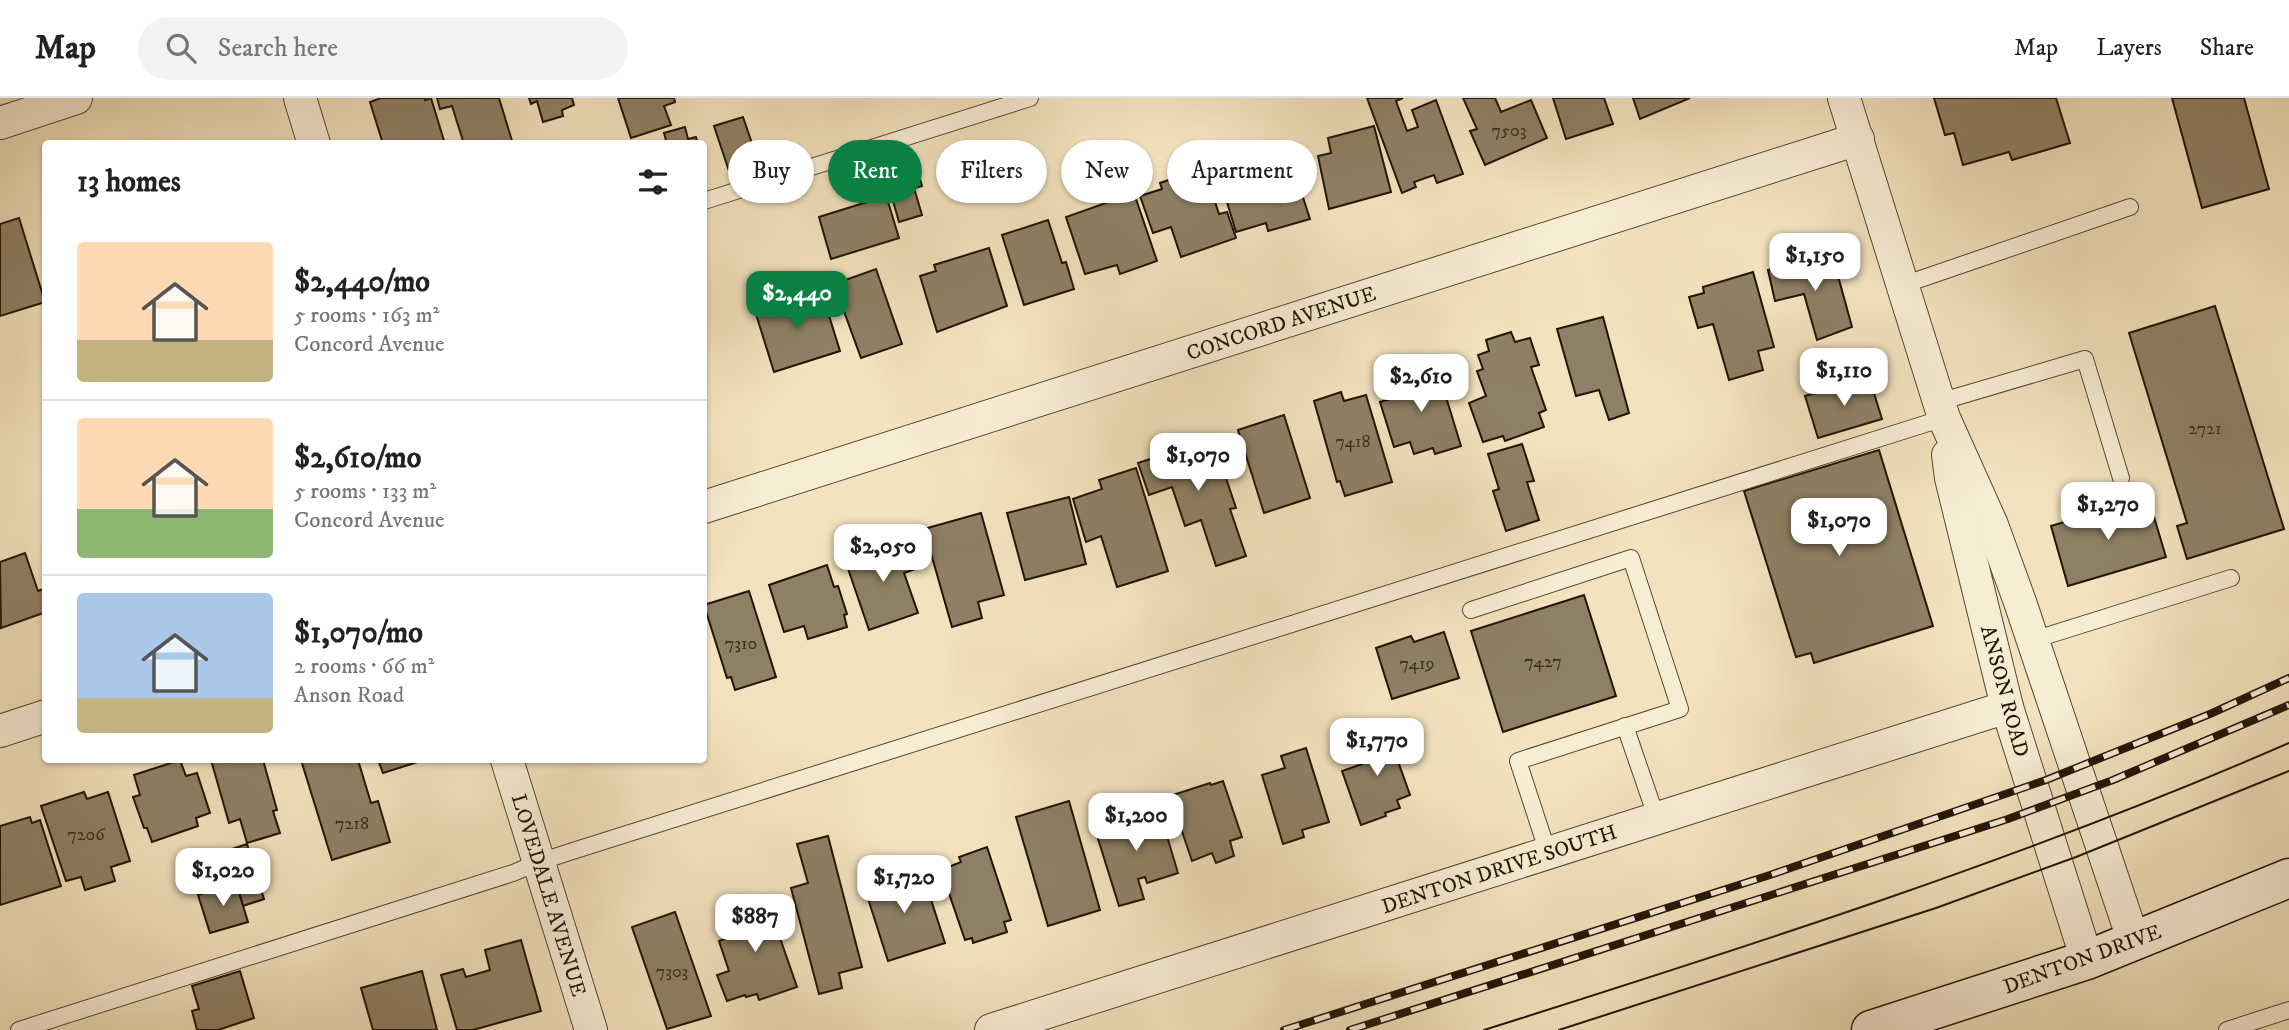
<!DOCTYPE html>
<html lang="en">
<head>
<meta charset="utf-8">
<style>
	body { margin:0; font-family:"IM FELL DW Pica",serif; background:#f2f2f2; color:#222; height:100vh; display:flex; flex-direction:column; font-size:26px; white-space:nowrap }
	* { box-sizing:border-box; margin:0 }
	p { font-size:23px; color:#767676 }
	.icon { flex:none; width:38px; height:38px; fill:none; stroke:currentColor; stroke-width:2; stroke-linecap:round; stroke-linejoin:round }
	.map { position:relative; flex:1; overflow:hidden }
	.side { position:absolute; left:42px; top:42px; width:665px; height:623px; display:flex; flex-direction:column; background:#fff; border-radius:7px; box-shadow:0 2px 5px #0004 }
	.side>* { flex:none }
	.top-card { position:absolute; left:728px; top:42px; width:665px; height:63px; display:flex; gap:14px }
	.price { position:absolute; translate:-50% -60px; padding:0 16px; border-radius:14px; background:#fff; color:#222; font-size:23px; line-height:46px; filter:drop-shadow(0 2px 4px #0008) }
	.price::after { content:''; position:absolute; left:50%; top:42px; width:21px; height:16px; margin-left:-10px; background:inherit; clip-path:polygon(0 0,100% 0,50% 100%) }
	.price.active { background:#0b8043; color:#fff }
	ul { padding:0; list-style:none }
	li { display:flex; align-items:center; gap:21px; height:175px; padding:0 35px }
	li+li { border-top:2px solid #e0e0e0 }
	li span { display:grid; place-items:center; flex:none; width:196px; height:140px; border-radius:7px; color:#555 }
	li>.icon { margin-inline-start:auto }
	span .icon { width:84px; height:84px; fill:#fffc; stroke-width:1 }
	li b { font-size:30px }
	h2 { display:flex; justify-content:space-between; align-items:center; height:84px; padding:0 35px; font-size:30px }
	.chip { padding:0 24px; border-radius:32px; background:#fff; box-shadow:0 2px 5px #0004; font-size:24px; line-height:63px }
	.chip.active { background:#0b8043; color:#fff }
	header { display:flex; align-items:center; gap:42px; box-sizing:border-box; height:98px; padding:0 35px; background:#fff; border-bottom:2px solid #e0e0e0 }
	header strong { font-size:33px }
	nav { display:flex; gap:38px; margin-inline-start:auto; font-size:24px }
	.search { width:490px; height:63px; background:#f2f2f2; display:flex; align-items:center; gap:18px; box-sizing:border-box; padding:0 24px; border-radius:38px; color:#767676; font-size:26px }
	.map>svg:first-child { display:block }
</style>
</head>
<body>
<header>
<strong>Map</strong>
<div class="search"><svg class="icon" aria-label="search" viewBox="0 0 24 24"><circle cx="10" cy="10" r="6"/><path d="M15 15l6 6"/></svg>Search here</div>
<nav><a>Map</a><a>Layers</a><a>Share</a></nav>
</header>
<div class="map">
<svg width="2289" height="932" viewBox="0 0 2289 932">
	<rect width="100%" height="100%" fill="#f2e2bd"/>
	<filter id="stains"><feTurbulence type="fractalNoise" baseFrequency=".00286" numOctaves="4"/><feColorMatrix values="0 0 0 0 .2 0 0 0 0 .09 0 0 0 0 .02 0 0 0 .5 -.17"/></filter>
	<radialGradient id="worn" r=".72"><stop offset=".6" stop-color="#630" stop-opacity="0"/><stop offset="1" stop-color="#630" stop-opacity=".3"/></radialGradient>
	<g fill="#8e8064" stroke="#221504" stroke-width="2">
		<polygon points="381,0 425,0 425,2 431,0 445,46 383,46 370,4"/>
		<polygon points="437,0 499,0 513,46 464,46 452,8 440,11"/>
		<polygon points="529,0 572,0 574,7 562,12 563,18 543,24 537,3 531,6"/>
		<polygon points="618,0 674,0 675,4 664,8 671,27 631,40"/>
		<polygon points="1367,0 1403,0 1396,3 1407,33 1418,29 1412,12 1436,2 1463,76 1437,85 1434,77 1414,84 1416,89 1402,95"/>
		<polygon points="1463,0 1495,0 1501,14 1531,2 1547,40 1485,67 1470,33 1477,31"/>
		<polygon points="1553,0 1604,0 1613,26 1566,41"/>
		<polygon points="1633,0 1690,0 1640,21"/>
		<polygon points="1934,0 2056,0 2070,45 2012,62 2009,54 1963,67 1954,35 1945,37"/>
		<polygon points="2172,0 2244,0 2269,91 2202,110"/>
		<polygon points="743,19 759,66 730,76 714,28"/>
		<polygon points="1374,28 1391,94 1329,111 1318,58 1331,55 1328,40"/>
		<polygon points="685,29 688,41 696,39 698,46 667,46 664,35"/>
		<polygon points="1272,48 1286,94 1300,90 1310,121 1268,133 1266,125 1236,134 1223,91 1247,83 1239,59"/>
		<polygon points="914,59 922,88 914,90 922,117 899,124 883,68"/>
		<polygon points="1204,70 1219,116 1227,114 1236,140 1181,159 1171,129 1153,135 1140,98 1162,91 1160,85"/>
		<polygon points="882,84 899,140 831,161 819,119 867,104 863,89"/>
		<polygon points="1134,95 1157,163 1120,176 1117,167 1085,176 1066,119"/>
		<polygon points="19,120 45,204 0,218 0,126"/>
		<polygon points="1048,122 1062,165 1066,164 1074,191 1024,207 1002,137"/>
		<polygon points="989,150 1007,208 937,234 920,178 936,173 934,167"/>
		<polygon points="1832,156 1852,229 1817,242 1804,196 1775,203 1768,172"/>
		<polygon points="876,171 902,246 861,260 834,186"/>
		<polygon points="1753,174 1774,249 1758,253 1763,272 1729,282 1713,226 1698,230 1689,199 1704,195 1703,189"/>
		<polygon points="821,192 840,253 774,274 755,213"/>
		<polygon points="2215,208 2284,431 2187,461 2177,428 2187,425 2129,235"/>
		<polygon points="1603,219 1629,315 1609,322 1599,292 1576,298 1557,231"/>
		<polygon points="1511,234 1515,244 1530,240 1539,267 1531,269 1546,312 1539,315 1544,329 1505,343 1503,338 1483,344 1469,305 1486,298 1477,273 1483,271 1478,257 1489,253 1486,242"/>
		<polygon points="1441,269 1449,298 1446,299 1461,348 1435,356 1433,350 1414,356 1410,344 1394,349 1380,304 1397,299 1392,284"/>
		<polygon points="1869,279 1882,321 1818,340 1805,298"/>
		<polygon points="1341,294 1344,303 1366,297 1392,384 1345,398 1340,383 1337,384 1314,303"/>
		<polygon points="1284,317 1310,400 1264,415 1238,332"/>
		<polygon points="1213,341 1236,410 1230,411 1246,458 1216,468 1201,422 1185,428 1172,389 1149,397 1138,365 1166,356 1164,349 1186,342 1189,349"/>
		<polygon points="1522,346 1534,383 1527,384 1539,422 1506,433 1493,393 1499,391 1488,356"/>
		<polygon points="1879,352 1933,528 1814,565 1811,555 1796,559 1744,393"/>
		<polygon points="1136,370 1168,473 1117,489 1101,438 1086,444 1073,401 1102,391 1099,382"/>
		<polygon points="1069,399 1086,466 1025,482 1007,415"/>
		<polygon points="2148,399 2166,459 2068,488 2051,428"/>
		<polygon points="981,415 1004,497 978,504 982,520 952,529 924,431"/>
		<polygon points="893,443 898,458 912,453 918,470 904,475 918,515 869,532 844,459"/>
		<polygon points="25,455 38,493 46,490 46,514 1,530 0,464"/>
		<polygon points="827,467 834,489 838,488 847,516 844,517 847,529 808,541 804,528 784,534 769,487"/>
		<polygon points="749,493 776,579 735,592 731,579 727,580 704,507"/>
		<polygon points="1584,497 1616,598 1503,634 1471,533"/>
		<polygon points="1444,534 1459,580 1392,601 1376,550 1411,538 1414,544"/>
		<polygon points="1384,624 1410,697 1397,702 1400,710 1385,715 1386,718 1361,727 1342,673 1373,662 1362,632"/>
		<polygon points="1306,650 1329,724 1302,732 1304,739 1283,746 1262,677 1285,670 1281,658"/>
		<polygon points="180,662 186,678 197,675 210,715 196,720 198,728 152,744 147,730 144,730 133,699 140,697 134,677"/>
		<polygon points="211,662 263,662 277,712 273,713 280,735 247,745 240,721 229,725"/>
		<polygon points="301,662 358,662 371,705 378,703 390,744 332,762"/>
		<polygon points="378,662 424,662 383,675"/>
		<polygon points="1223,683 1242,739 1230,743 1234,758 1216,765 1212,755 1192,763 1170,698 1210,685 1211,687"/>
		<polygon points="84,694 87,701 108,694 130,763 111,769 115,783 85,792 81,779 66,783 41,708"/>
		<polygon points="1069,703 1100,812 1048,828 1016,719"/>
		<polygon points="1158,708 1178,775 1147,785 1145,779 1138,781 1144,801 1119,808 1094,728"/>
		<polygon points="30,719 32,725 40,722 61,788 0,807 0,728"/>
		<polygon points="828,738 862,869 839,875 842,890 819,896 791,790 808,785 797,746"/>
		<polygon points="247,746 264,801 243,808 226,753"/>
		<polygon points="987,749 1011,822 1004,824 1007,834 973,845 972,840 965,842 941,772 961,764 959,759"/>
		<polygon points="915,772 919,784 925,783 945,845 888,863 864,788"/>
		<polygon points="236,785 248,824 210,835 198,797"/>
		<polygon points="765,797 797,889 759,902 757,896 746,899 745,897 727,903 717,877 729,873 719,843 735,837 726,810"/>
		<polygon points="675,814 711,918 667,931 632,829"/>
		<polygon points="521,842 541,913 473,932 457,932 441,877 463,871 466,879 490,872 485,852"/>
		<polygon points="240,873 254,920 218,932 197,932 192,913 199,911 192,888"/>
		<polygon points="422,873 437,932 373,932 361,890"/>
	</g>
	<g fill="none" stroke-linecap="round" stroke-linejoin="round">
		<defs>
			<g id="service">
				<polyline points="704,103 1030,0"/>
				<polyline points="1903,187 2130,109"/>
				<polyline points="1939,304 2085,261 2121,380"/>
				<polyline points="1471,512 1631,460 1680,611 1518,663 1548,755"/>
				<polyline points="2033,542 2231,480"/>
				<polyline points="1625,628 1657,721"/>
				<polyline points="19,932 513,775 539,764 579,751 1944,320"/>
				<polyline points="2227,932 2289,912"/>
			</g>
			<g id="minor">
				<polyline points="300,0 314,46"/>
				<polyline points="1844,0 1944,320 1992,427 2020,504 2134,844"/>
				<polyline points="0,25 76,0"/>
				<polyline points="1948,357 1951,380 2007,609 2087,862"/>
				<polyline points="704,409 1858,41"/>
				<polyline points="0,633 46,618"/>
				<polyline points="507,662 591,932"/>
				<polyline points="991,932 2007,609"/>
			</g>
			<polyline id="secondary" points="1871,932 2087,862 2289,780"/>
		</defs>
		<use href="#service" stroke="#564832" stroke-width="18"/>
		<use href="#minor" stroke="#564832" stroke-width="34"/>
		<use href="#secondary" stroke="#221504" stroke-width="41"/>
		<use href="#service" stroke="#f7ecd4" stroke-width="16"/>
		<use href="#minor" stroke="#f7ecd4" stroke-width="32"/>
		<use href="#secondary" stroke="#f7ecd4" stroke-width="38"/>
		<g stroke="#221504" stroke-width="2">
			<path d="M1484,932C1756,846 2028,759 2289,645"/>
			<polyline points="1559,932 1936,810 2076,759 2289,673"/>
		</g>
		<defs>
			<g id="rail">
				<polyline points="1284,932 1770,777 2046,682 2210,616 2289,580"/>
				<polyline points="1350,932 2008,721 2113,682 2289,607"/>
			</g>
		</defs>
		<use href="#rail" stroke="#221504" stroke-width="8"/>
		<use href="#rail" stroke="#f7ecd4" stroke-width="5" stroke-dasharray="16" stroke-linecap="butt"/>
	</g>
	<g text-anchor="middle" stroke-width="6" stroke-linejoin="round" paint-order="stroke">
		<g font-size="18" fill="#3d301c">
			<text x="1509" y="38">7503</text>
			<text x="2205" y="336">2721</text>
			<text x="1353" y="349">7418</text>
			<text x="741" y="551">7310</text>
			<text x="1543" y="569">7427</text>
			<text x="1417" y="571">7419</text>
			<text x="352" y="731">7218</text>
			<text x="86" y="742">7206</text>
			<text x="672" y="879">7303</text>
		</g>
		<g font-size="21" fill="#221504" stroke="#f7ecd4">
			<text transform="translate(1281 225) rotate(-18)" y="7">CONCORD AVENUE</text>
			<text transform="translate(2005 593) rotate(75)" y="7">ANSON ROAD</text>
			<text transform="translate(1499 771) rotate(-18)" y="7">DENTON DRIVE SOUTH</text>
			<text transform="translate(549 797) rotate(73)" y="7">LOVEDALE AVENUE</text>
			<text transform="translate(2082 861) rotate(-20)" y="7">DENTON DRIVE</text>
		</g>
	</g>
	<rect width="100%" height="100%" filter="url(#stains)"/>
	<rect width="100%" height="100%" fill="url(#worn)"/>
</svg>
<b class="price" style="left:1815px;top:195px">$1,150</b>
<b class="price active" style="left:797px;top:233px">$2,440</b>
<b class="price" style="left:1844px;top:310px">$1,110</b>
<b class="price" style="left:1421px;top:316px">$2,610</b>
<b class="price" style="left:1198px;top:395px">$1,070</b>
<b class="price" style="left:2108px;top:444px">$1,270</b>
<b class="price" style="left:1839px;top:460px">$1,070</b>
<b class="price" style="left:883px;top:486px">$2,050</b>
<b class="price" style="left:1377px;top:680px">$1,770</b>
<b class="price" style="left:1136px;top:755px">$1,200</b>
<b class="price" style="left:223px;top:810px">$1,020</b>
<b class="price" style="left:904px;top:817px">$1,720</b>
<b class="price" style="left:755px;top:856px">$887</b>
<div class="top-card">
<a class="chip">Buy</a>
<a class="chip active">Rent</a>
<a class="chip">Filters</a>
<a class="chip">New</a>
<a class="chip">Apartment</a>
</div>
<section class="side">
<h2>13 homes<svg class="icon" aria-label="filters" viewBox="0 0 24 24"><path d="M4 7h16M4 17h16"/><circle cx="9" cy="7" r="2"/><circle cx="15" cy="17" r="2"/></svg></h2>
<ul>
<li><span style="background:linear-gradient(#ffd9b3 70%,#c2b280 0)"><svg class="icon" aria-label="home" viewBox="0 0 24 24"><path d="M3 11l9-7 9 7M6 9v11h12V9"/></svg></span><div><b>$2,440/mo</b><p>5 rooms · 163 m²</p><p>Concord Avenue</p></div></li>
<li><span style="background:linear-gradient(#ffd9b3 65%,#8fb573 0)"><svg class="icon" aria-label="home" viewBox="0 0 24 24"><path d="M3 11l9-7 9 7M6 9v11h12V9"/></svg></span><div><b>$2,610/mo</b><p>5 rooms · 133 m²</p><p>Concord Avenue</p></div></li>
<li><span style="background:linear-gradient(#a9c7e8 75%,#c2b280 0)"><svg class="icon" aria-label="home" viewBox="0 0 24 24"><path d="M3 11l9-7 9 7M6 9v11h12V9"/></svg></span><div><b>$1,070/mo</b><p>2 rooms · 66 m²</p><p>Anson Road</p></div></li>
</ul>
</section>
</div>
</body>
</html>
